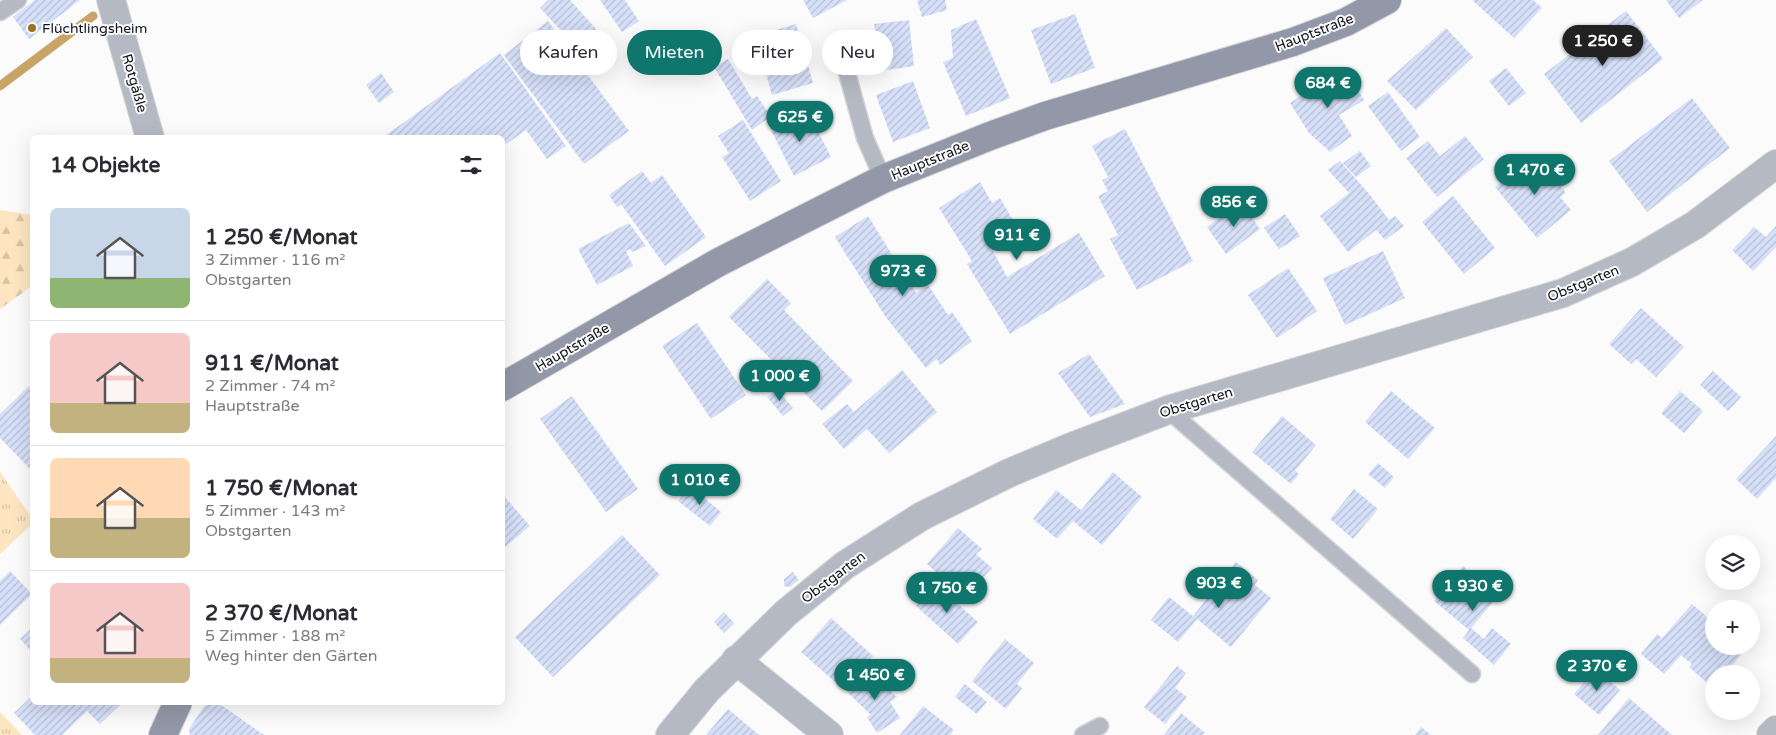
<!DOCTYPE html>
<html lang="de">
<head>
<meta charset="utf-8">
<style>
	body { margin:0; font-family:"Varela Round",sans-serif; background:#f2f2f3; color:#2b2b33; height:100vh; display:flex; flex-direction:column; font-size:19px; white-space:nowrap }
	* { box-sizing:border-box; margin:0 }
	p { font-size:16px; color:#7c7c81 }
	.icon { flex:none; width:28px; height:28px; fill:none; stroke:currentColor; stroke-width:2; stroke-linecap:round; stroke-linejoin:round }
	.map { position:relative; flex:1; overflow:hidden }
	.drawer { position:absolute; left:30px; top:135px; width:475px; height:570px; display:flex; flex-direction:column; background:#fff; border-radius:8px; box-shadow:0 5px 20px #0002 }
	.drawer>* { flex:none }
	.guide { position:absolute; left:520px; top:30px; width:475px; height:45px; display:flex; gap:10px }
	.buttons { position:absolute; left:1705px; top:535px; display:grid; gap:10px }
	.buttons a { display:grid; place-items:center; width:55px; height:55px; border-radius:50%; background:#fff; box-shadow:0 5px 20px #0002; font-size:25px }
	.price { position:absolute; translate:-50% -42px; padding:0 11px; border-radius:18px; background:#0f766e; color:#fff; font-size:16px; line-height:32px; filter:drop-shadow(0 1px 2px #0008) }
	.price::after { content:''; position:absolute; left:50%; top:30px; width:15px; height:11px; margin-left:-8px; background:inherit; clip-path:polygon(0 0,100% 0,50% 100%) }
	.price.selected { background:#222; color:#fff }
	ul { padding:0; list-style:none }
	li { display:flex; align-items:center; gap:15px; height:125px; padding:0 20px }
	li+li { border-top:1px solid #e1e1e2 }
	li span { display:grid; place-items:center; flex:none; width:140px; height:100px; border-radius:8px; color:#555 }
	li>.icon { margin-inline-start:auto }
	span .icon { width:60px; height:60px; fill:#fffc; stroke-width:1 }
	li b { font-size:21px }
	h2 { display:flex; justify-content:space-between; align-items:center; height:60px; padding:0 20px; font-size:21px }
	.pill { padding:0 18px; border-radius:22px; background:#fff; box-shadow:0 5px 20px #0002; font-size:18px; line-height:45px }
	.pill.selected { background:#0f766e; color:#fff }
	.map>svg:first-child { display:block }
</style>
</head>
<body>
<div class="map">
<svg width="1776" height="735" viewBox="0 0 1776 735">
	<defs>
		<pattern id="grass-tufts" width="24" height="20" patternUnits="userSpaceOnUse" patternTransform="scale(1.25)"><rect width="24" height="20" fill="#fce5c0"/><path d="M3 7l-1-3M5 7V3M7 7l1-3M15 17l-1-3M17 17v-4M19 17l1-3" fill="none" stroke="#d7c4a4"/></pattern>
		<pattern id="forest-firs" width="22" height="20" patternUnits="userSpaceOnUse" patternTransform="scale(1.25)"><rect width="22" height="20" fill="#fce5c0"/><path d="M5 1l3.5 6h-7zM16 11l3.5 6h-7z" fill="#d7c4a4"/></pattern>
		<pattern id="building-hatch" width="6" height="6" patternUnits="userSpaceOnUse" patternTransform="scale(1.25)"><rect width="6" height="6" fill="#d6e0f9"/><path d="M-1 1l2-2M0 6l6-6M5 7l2-2" fill="none" stroke="#b7bfd5"/></pattern>
	</defs>
	<rect width="100%" height="100%" fill="#fbfbfb"/>
	<g fill="url(#grass-tufts)">
		<polygon points="0,472 32,518 32,524 0,554"/>
		<polygon points="0,712 22,735 0,735"/>
	</g>
	<polygon fill="url(#forest-firs)" points="0,210 32,215 32,286 0,309"/>
	<g fill="none" stroke-linecap="round" stroke-linejoin="round">
		<polyline stroke="#c9a467" stroke-width="9" points="0,86 93,16"/>
	</g>
	<g fill="url(#building-hatch)">
		<polygon points="35,0 80,0 29,39 13,17"/>
		<polygon points="548,0 570,0 597,30 577,48 540,8"/>
		<polygon points="600,0 625,0 639,21 622,32"/>
		<polygon points="803,0 847,0 813,18"/>
		<polygon points="917,0 945,0 947,10 922,17"/>
		<polygon points="1472,0 1533,0 1542,8 1514,38"/>
		<polygon points="1666,0 1703,0 1679,18"/>
		<polygon points="1626,11 1663,59 1581,123 1544,74"/>
		<polygon points="1075,14 1095,68 1051,84 1031,30"/>
		<polygon points="976,19 1010,98 966,116 943,62 953,58 951,30"/>
		<polygon points="909,20 914,66 880,71 874,24"/>
		<polygon points="548,21 629,131 584,164 504,55"/>
		<polygon points="796,24 813,83 772,95 755,36"/>
		<polygon points="1446,28 1473,57 1416,110 1387,81"/>
		<polygon points="500,53 566,146 547,159 526,130 502,147 502,138 382,138"/>
		<polygon points="728,59 752,99 757,96 771,116 752,130 714,67"/>
		<polygon points="1344,67 1364,100 1339,115 1352,136 1330,152 1309,133 1290,103"/>
		<polygon points="1506,68 1526,93 1509,106 1489,81"/>
		<polygon points="381,73 394,92 379,103 366,85"/>
		<polygon points="913,81 930,128 893,142 876,95"/>
		<polygon points="1388,92 1420,137 1401,151 1368,106"/>
		<polygon points="1692,98 1730,148 1647,212 1609,161"/>
		<polygon points="807,110 831,157 794,176 770,128"/>
		<polygon points="743,120 781,181 750,201 722,157 729,153 718,136"/>
		<polygon points="1125,129 1193,261 1137,290 1110,239 1118,235 1098,196 1108,191 1102,180 1108,177 1092,146"/>
		<polygon points="1465,136 1484,159 1437,197 1406,158 1428,141 1440,156"/>
		<polygon points="1360,151 1371,166 1356,177 1343,163"/>
		<polygon points="1535,155 1566,193 1560,197 1571,210 1537,238 1495,187"/>
		<polygon points="1340,161 1370,195 1389,220 1395,216 1404,226 1385,240 1376,230 1348,252 1320,216 1349,193 1328,170"/>
		<polygon points="642,171 651,183 662,175 706,237 665,266 621,204 617,207 609,195"/>
		<polygon points="980,182 992,203 1000,198 1021,234 993,251 1007,277 1079,233 1105,276 1010,334 967,264 972,261 939,208"/>
		<polygon points="1453,196 1495,248 1464,274 1422,222"/>
		<polygon points="1241,202 1260,229 1226,254 1207,227"/>
		<polygon points="1285,214 1300,236 1279,249 1264,228"/>
		<polygon points="868,216 916,293 928,285 948,315 952,312 972,341 940,365 937,359 926,368 885,316 835,237"/>
		<polygon points="629,223 646,246 632,252 630,249 626,251 633,266 597,285 578,249"/>
		<polygon points="1776,226 1776,247 1753,271 1732,250 1754,227 1766,237"/>
		<polygon points="1383,251 1405,298 1345,325 1323,278"/>
		<polygon points="1288,268 1317,311 1277,338 1248,295"/>
		<polygon points="767,279 791,303 784,310 853,381 822,411 729,317"/>
		<polygon points="1641,308 1684,347 1656,377 1636,359 1631,364 1609,344"/>
		<polygon points="697,323 746,395 711,419 662,346"/>
		<polygon points="1089,354 1125,404 1090,417 1058,373"/>
		<polygon points="902,370 937,412 889,453 867,429 844,449 822,424 847,404 854,412"/>
		<polygon points="1713,371 1741,397 1728,411 1700,385"/>
		<polygon points="29,386 32,389 32,471 0,438 0,414"/>
		<polygon points="777,389 793,408 783,416 767,397"/>
		<polygon points="1391,391 1435,428 1408,459 1365,422"/>
		<polygon points="1680,391 1703,411 1684,433 1661,413"/>
		<polygon points="572,396 638,489 606,512 540,419"/>
		<polygon points="1282,416 1316,445 1295,471 1299,474 1291,484 1252,452"/>
		<polygon points="1776,436 1776,478 1757,499 1736,479"/>
		<polygon points="1378,463 1394,477 1385,488 1368,474"/>
		<polygon points="1113,472 1142,497 1102,545 1073,521 1057,539 1033,519 1056,490 1081,510"/>
		<polygon points="690,486 721,512 710,526 678,501"/>
		<polygon points="1354,489 1378,509 1353,539 1330,519"/>
		<polygon points="502,494 530,526 502,550"/>
		<polygon points="958,528 982,549 976,554 992,568 965,597 927,564"/>
		<polygon points="622,535 660,575 553,677 515,637"/>
		<polygon points="1236,562 1258,580 1255,585 1271,598 1231,647 1197,619 1178,642 1151,620 1169,597 1193,616"/>
		<polygon points="1463,566 1499,595 1471,628 1484,639 1492,628 1511,644 1494,665 1463,638 1469,630 1434,601"/>
		<polygon points="10,571 32,594 0,625 0,581"/>
		<polygon points="793,572 799,580 790,587 784,586 784,579"/>
		<polygon points="936,584 978,622 958,644 916,606"/>
		<polygon points="1692,604 1714,623 1714,646 1731,646 1741,655 1725,674 1714,674 1714,689 1689,667 1692,664 1681,655 1664,674 1641,654 1657,634 1662,638"/>
		<polygon points="724,612 734,623 724,633 714,622"/>
		<polygon points="831,618 873,656 843,689 801,652"/>
		<polygon points="32,628 32,652 20,639"/>
		<polygon points="1005,639 1034,663 1017,684 1022,688 1006,709 972,681"/>
		<polygon points="1177,666 1186,673 1175,688 1187,697 1165,724 1144,707"/>
		<polygon points="867,669 897,697 890,702 900,718 877,733 867,717 871,715 847,692"/>
		<polygon points="1595,669 1620,690 1599,715 1574,694"/>
		<polygon points="965,684 987,702 977,714 955,697"/>
		<polygon points="32,696 32,702 123,702 100,724 87,711 62,735 35,735 14,713"/>
		<polygon points="1629,698 1672,735 1598,735"/>
		<polygon points="207,702 217,702 264,735 190,735 189,729"/>
		<polygon points="923,706 954,730 950,735 900,735"/>
		<polygon points="728,709 759,735 706,735"/>
		<polygon points="1181,713 1205,733 1203,735 1164,735"/>
		<polygon points="1421,727 1431,735 1415,735"/>
	</g>
	<g fill="none" stroke-linecap="round" stroke-linejoin="round">
		<defs>
			<g id="lane">
				<polyline points="0,12 18,0"/>
				<polyline points="842,55 865,138 883,179"/>
				<polyline points="1168,410 1472,674"/>
				<polyline points="1083,735 1100,726"/>
			</g>
			<g id="street">
				<polyline points="111,0 150,138"/>
				<polyline points="736,660 829,735"/>
				<polyline points="670,735 707,690 786,613 845,565 922,516 1009,473 1071,447 1168,410 1563,293 1632,262 1695,225 1776,164"/>
				<polyline points="1771,735 1776,730"/>
			</g>
			<g id="secondary">
				<polyline points="502,387 719,262 883,179 990,136 1045,116 1293,42 1346,22 1387,0"/>
				<polyline points="163,735 178,702"/>
			</g>
		</defs>
		<use href="#lane" stroke="#d6d6d7" stroke-width="19"/>
		<use href="#street" stroke="#d6d6d7" stroke-width="30"/>
		<use href="#secondary" stroke="#d6d6d7" stroke-width="30"/>
		<use href="#lane" stroke="#b5b9c3" stroke-width="16"/>
		<use href="#street" stroke="#b5b9c3" stroke-width="28"/>
		<use href="#secondary" stroke="#9398a8" stroke-width="28"/>
	</g>
	<circle fill="#9c7120" stroke="#fbfbfb" stroke-width="2" cx="32" cy="28" r="5"/>
	<g text-anchor="middle" stroke-width="4" stroke-linejoin="round" paint-order="stroke">
		<g font-size="14" fill="#11141c" stroke="#fbfbfb" text-anchor="start">
			<text x="42" y="33">Flüchtlingsheim</text>
		</g>
		<g font-size="14" fill="#11141c" stroke="#fbfbfb">
			<text transform="translate(1314 32) rotate(-21)" y="5">Hauptstraße</text>
			<text transform="translate(135 83) rotate(74)" y="5">Rotgäßle</text>
			<text transform="translate(930 160) rotate(-22)" y="5">Hauptstraße</text>
			<text transform="translate(1583 283) rotate(-22)" y="5">Obstgarten</text>
			<text transform="translate(572 347) rotate(-30)" y="5">Hauptstraße</text>
			<text transform="translate(1196 402) rotate(-17)" y="5">Obstgarten</text>
			<text transform="translate(833 577) rotate(-37)" y="5">Obstgarten</text>
		</g>
	</g>
</svg>
<div class="buttons">
<a><svg class="icon" aria-label="layers" viewBox="0 0 24 24"><path d="M12 4l9 5-9 5-9-5zM3 14l9 5 9-5"/></svg></a>
<a>+</a>
<a>−</a>
</div>
<b class="price selected" style="left:1603px;top:67px">1 250 €</b>
<b class="price" style="left:1328px;top:109px">684 €</b>
<b class="price" style="left:800px;top:143px">625 €</b>
<b class="price" style="left:1535px;top:196px">1 470 €</b>
<b class="price" style="left:1234px;top:228px">856 €</b>
<b class="price" style="left:1017px;top:261px">911 €</b>
<b class="price" style="left:903px;top:297px">973 €</b>
<b class="price" style="left:780px;top:402px">1 000 €</b>
<b class="price" style="left:700px;top:506px">1 010 €</b>
<b class="price" style="left:1219px;top:609px">903 €</b>
<b class="price" style="left:1473px;top:612px">1 930 €</b>
<b class="price" style="left:947px;top:614px">1 750 €</b>
<b class="price" style="left:1597px;top:692px">2 370 €</b>
<b class="price" style="left:875px;top:701px">1 450 €</b>
<div class="guide">
<a class="pill">Kaufen</a>
<a class="pill selected">Mieten</a>
<a class="pill">Filter</a>
<a class="pill">Neu</a>
</div>
<section class="drawer">
<h2>14 Objekte<svg class="icon" aria-label="filters" viewBox="0 0 24 24"><path d="M4 7h16M4 17h16"/><circle cx="9" cy="7" r="2"/><circle cx="15" cy="17" r="2"/></svg></h2>
<ul>
<li><span style="background:linear-gradient(#c9d6e8 70%,#8fb573 0)"><svg class="icon" aria-label="home" viewBox="0 0 24 24"><path d="M3 11l9-7 9 7M6 9v11h12V9"/></svg></span><div><b>1 250 €/Monat</b><p>3 Zimmer · 116 m²</p><p>Obstgarten</p></div></li>
<li><span style="background:linear-gradient(#f6c9c9 70%,#c2b280 0)"><svg class="icon" aria-label="home" viewBox="0 0 24 24"><path d="M3 11l9-7 9 7M6 9v11h12V9"/></svg></span><div><b>911 €/Monat</b><p>2 Zimmer · 74 m²</p><p>Hauptstraße</p></div></li>
<li><span style="background:linear-gradient(#ffd9b3 60%,#c2b280 0)"><svg class="icon" aria-label="home" viewBox="0 0 24 24"><path d="M3 11l9-7 9 7M6 9v11h12V9"/></svg></span><div><b>1 750 €/Monat</b><p>5 Zimmer · 143 m²</p><p>Obstgarten</p></div></li>
<li><span style="background:linear-gradient(#f6c9c9 75%,#c2b280 0)"><svg class="icon" aria-label="home" viewBox="0 0 24 24"><path d="M3 11l9-7 9 7M6 9v11h12V9"/></svg></span><div><b>2 370 €/Monat</b><p>5 Zimmer · 188 m²</p><p>Weg hinter den Gärten</p></div></li>
</ul>
</section>
</div>
</body>
</html>
